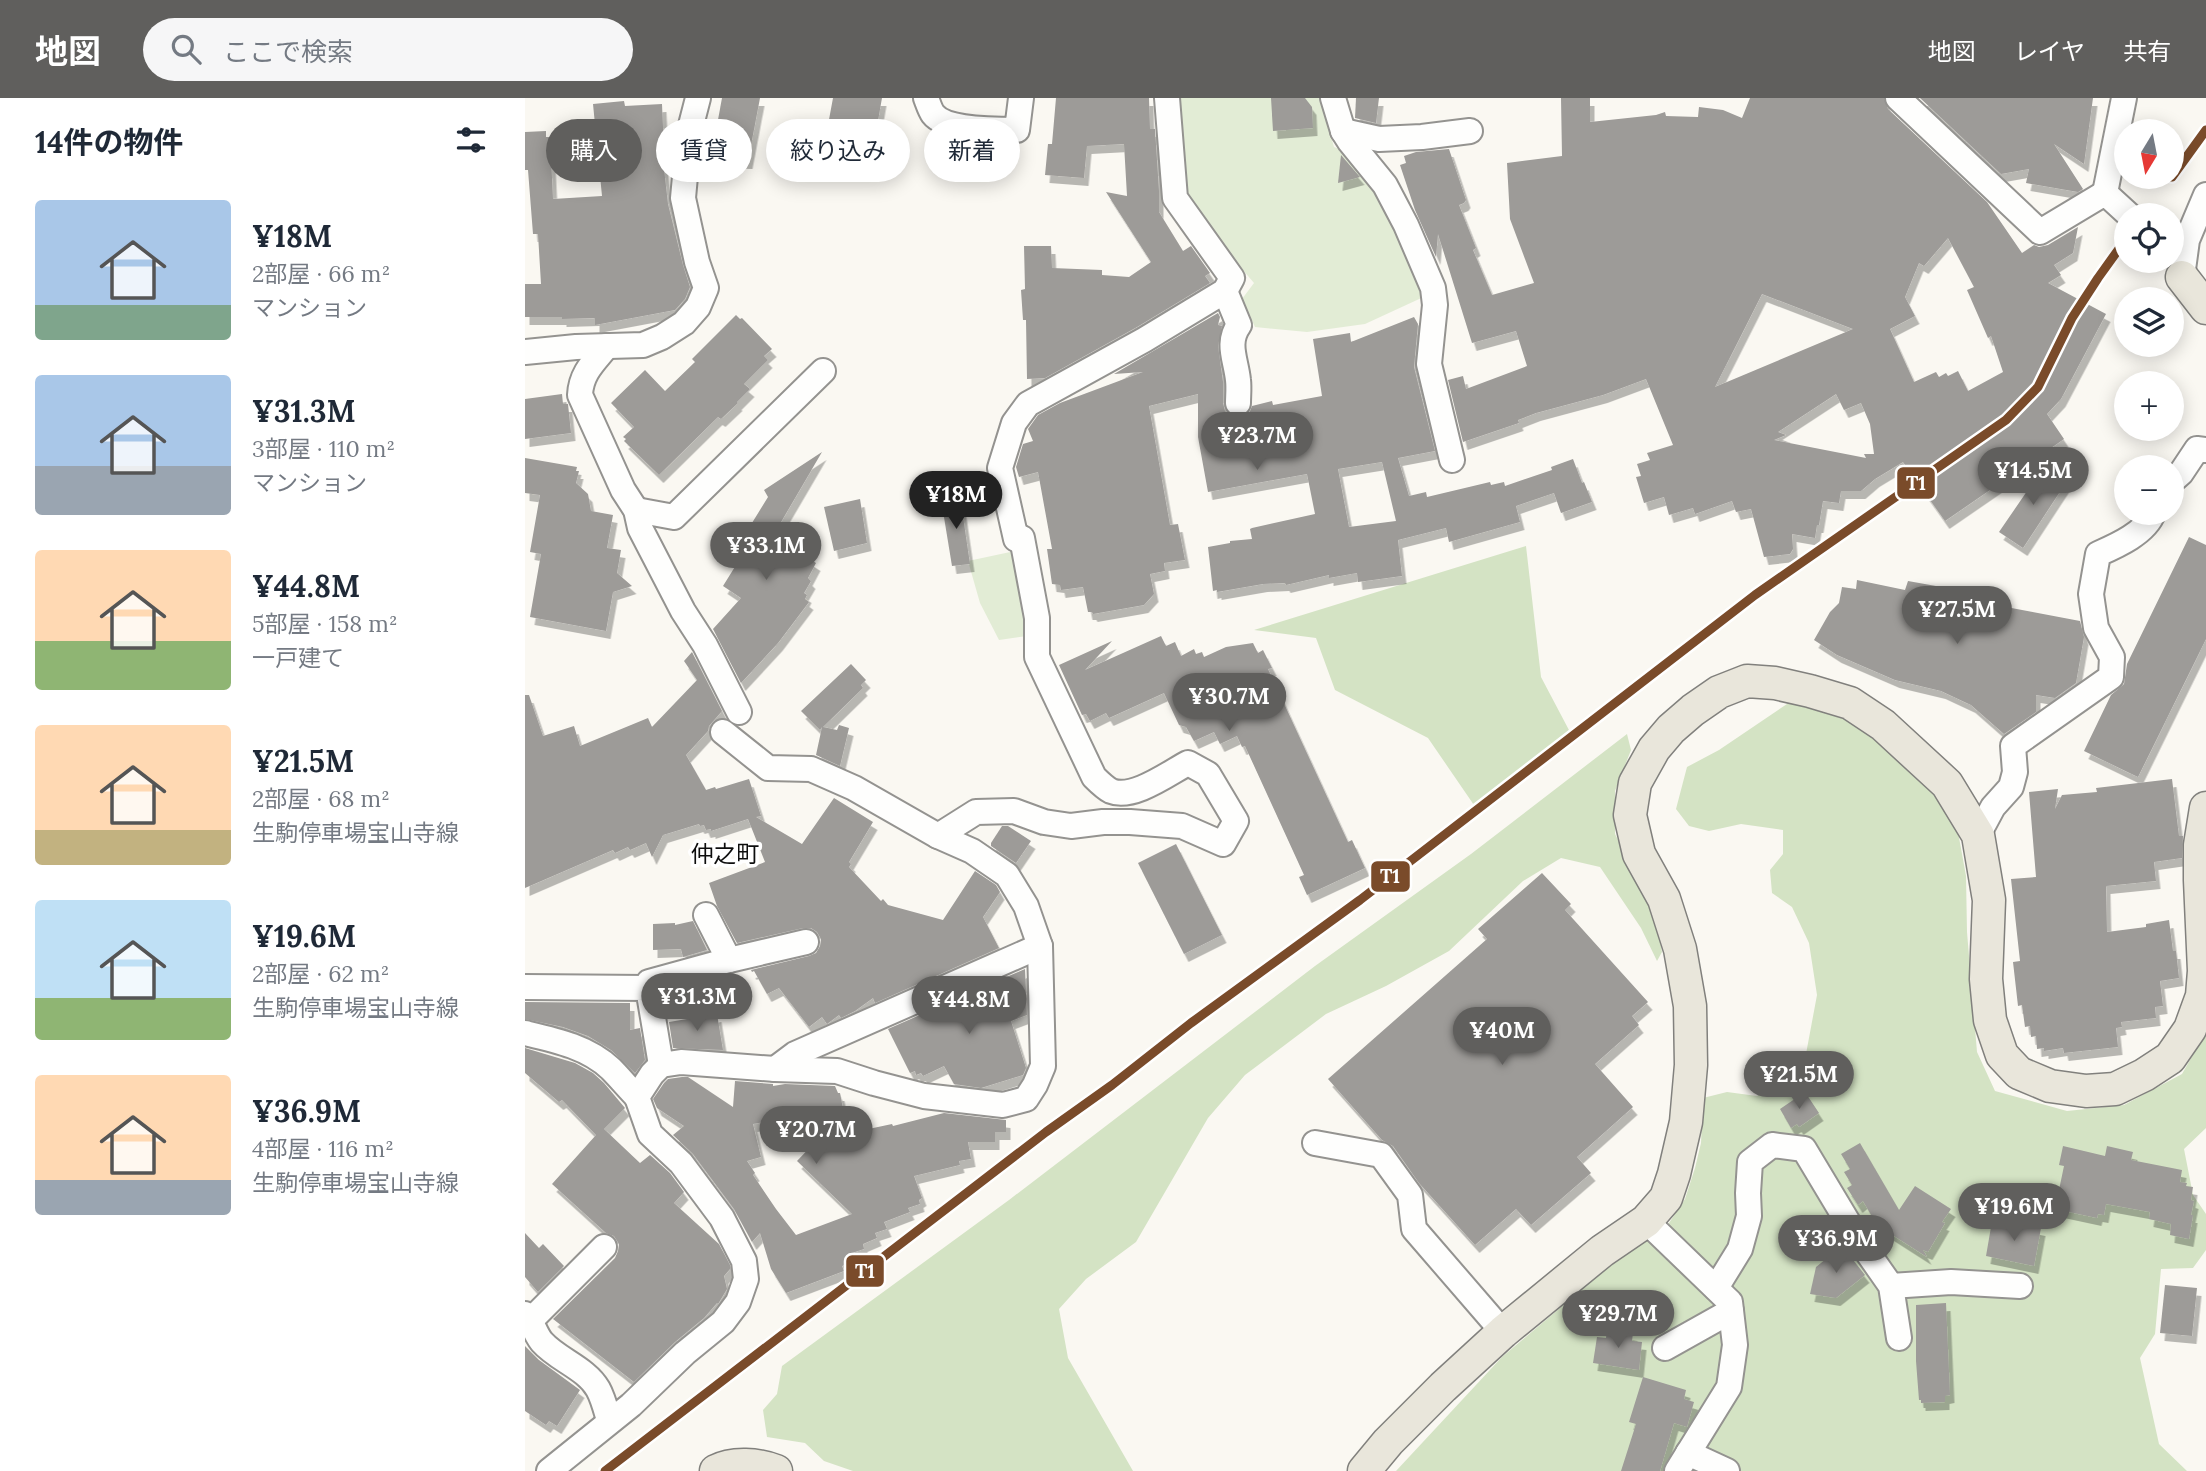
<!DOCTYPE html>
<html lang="ja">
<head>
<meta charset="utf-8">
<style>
	body { margin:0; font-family:Lora,"Noto Sans JP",serif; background:#f6f6f7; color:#1f2937; height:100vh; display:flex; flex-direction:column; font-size:26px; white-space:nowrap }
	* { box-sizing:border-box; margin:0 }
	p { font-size:23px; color:#747a83 }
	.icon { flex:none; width:38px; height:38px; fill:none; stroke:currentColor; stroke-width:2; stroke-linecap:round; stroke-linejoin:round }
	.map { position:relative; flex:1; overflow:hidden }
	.drawer { display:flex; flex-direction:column; background:#fff; width:525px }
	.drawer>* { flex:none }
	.guide { position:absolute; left:21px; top:21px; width:665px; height:63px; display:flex; gap:14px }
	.needle { width:46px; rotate:190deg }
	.fabs { position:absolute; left:1589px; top:21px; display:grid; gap:14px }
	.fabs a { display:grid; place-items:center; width:70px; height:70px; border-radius:50%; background:#fff; box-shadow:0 4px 18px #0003; font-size:35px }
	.price { position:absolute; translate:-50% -60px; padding:0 16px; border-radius:24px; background:#605f5d; color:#fff; font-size:23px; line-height:46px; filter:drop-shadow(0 2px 4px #0008) }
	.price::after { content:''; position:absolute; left:50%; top:42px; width:21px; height:16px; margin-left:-10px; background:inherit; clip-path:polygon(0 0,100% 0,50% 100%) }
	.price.on { background:#222; color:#fff }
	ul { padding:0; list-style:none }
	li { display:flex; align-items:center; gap:21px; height:175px; padding:0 35px }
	li span { display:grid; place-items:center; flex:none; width:196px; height:140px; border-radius:7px; color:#555 }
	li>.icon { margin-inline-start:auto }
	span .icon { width:84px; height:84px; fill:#fffc; stroke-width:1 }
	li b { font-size:30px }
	h2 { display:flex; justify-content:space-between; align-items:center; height:84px; padding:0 35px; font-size:30px }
	.chip { padding:0 24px; border-radius:32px; background:#fff; box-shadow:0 4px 18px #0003; font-size:24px; line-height:63px }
	.chip.on { background:#605f5d; color:#fff }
	header { display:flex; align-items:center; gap:42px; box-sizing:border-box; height:98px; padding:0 35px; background:#605f5d; color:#fff }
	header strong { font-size:33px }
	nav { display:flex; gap:38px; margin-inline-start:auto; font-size:24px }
	.search { width:490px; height:63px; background:#f6f6f7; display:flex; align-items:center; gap:18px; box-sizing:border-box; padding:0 24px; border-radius:38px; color:#747a83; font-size:26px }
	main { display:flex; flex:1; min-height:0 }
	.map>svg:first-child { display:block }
</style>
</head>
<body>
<header>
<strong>地図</strong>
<div class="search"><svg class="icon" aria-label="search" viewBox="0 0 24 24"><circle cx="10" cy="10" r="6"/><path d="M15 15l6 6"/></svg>ここで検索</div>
<nav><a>地図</a><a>レイヤ</a><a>共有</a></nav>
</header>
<main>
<section class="drawer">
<h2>14件の物件<svg class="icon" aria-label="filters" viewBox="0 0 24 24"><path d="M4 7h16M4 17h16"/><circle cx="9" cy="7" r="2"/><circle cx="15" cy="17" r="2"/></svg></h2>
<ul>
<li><span style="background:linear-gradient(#a9c7e8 75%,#7fa58c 0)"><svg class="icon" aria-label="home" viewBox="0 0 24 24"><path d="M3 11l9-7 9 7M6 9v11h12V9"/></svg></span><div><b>¥18M</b><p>2部屋 · 66 m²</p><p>マンション</p></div></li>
<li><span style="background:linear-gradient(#a9c7e8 65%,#9aa5b1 0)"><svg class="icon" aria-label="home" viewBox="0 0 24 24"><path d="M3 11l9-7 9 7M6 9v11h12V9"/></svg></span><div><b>¥31.3M</b><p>3部屋 · 110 m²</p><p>マンション</p></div></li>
<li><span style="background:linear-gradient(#ffd9b3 65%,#8fb573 0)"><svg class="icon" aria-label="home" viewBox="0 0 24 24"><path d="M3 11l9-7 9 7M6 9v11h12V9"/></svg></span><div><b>¥44.8M</b><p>5部屋 · 158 m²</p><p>一戸建て</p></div></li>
<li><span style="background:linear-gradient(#ffd9b3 75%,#c2b280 0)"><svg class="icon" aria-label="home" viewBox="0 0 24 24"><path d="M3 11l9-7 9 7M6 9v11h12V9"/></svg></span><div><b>¥21.5M</b><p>2部屋 · 68 m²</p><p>生駒停車場宝山寺線</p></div></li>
<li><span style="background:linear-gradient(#bfe0f5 70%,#8fb573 0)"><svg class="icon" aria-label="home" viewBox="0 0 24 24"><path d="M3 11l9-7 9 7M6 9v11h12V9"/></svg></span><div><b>¥19.6M</b><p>2部屋 · 62 m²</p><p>生駒停車場宝山寺線</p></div></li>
<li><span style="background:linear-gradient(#ffd9b3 75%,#9aa5b1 0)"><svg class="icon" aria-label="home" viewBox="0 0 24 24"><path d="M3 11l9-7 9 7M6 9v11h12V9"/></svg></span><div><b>¥36.9M</b><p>4部屋 · 116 m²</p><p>生駒停車場宝山寺線</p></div></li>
</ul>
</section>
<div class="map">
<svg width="1681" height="1373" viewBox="0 0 1681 1373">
	<defs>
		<filter id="shadow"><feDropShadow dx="4.5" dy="8" stdDeviation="0" flood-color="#0004"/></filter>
	</defs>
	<rect width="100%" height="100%" fill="#faf8f2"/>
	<g fill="#e2ecd5">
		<polygon points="652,0 795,0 809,49 825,55 870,114 905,196 840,226 782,234 730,229 717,201 729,185 683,131 662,100"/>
		<polygon points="490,453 501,513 502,538 474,542 455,505 443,463"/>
	</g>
	<g fill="#d4e3c4">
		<polygon points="1001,448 1016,579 1045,634 951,710 903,640 810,592 791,540 729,532"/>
		<polygon points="1265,604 1325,623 1358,643 1408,694 1433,734 1441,778 1442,834 1452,954 1470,993 1542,1013 1599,1007 1657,976 1681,934 1681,1030 1659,1051 1668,1097 1681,1116 1681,1152 1668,1170 1636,1171 1630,1236 1615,1260 1634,1346 1662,1373 871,1373 977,1259 1081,1171 1142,1128 1160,1101 1170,1070 1176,1045 1178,1000 1202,994 1232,998 1278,972 1292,897 1284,845 1267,809 1247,795 1245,772 1258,756 1258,732 1216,726 1184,733 1164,728 1151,711 1162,669 1194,652"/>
		<polygon points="1102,636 1106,652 1090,693 1090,736 1116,787 1133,831 1137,854 1132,863 1116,830 1075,769 1036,760 998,783 924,853 861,888 801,916 720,977 683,1020 611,1144 561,1181 534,1211 543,1260 608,1373 328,1373 299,1363 280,1345 242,1339 238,1312 252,1296 257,1268 484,1102 790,868 946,756"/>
	</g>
	<g fill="#9d9b98" fill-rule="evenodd" filter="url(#shadow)">
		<polygon points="197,0 235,0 223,63 189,62 190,38"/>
		<polygon points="308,0 357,0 351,34 341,32 335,60 303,53 300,43"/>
		<polygon points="531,0 624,0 625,31 630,31 634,93 634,114 658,153 666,148 685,175 680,178 685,185 612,229 520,280 502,281 501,222 498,222 496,192 500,191 499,148 526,148 527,170 577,172 577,177 604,179 626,164 581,94 602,98 599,46 562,48 559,80 520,77 523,46 527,46"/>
		<polygon points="746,0 780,0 787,9 788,30 748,33"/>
		<polygon points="831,0 854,0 851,25 830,20"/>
		<path d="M1036,0H1065V24L1131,17L1140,14L1141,18L1173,19L1174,9L1198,12L1217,20L1225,0H1359L1363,11L1462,104L1497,155L1509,147L1514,149L1523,147L1553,129L1548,155L1529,167L1536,177L1523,185L1581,216L1536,301L1522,316L1539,341L1420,423L1378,364L1350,381L1336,393H1316L1314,405L1298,403L1294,427H1292L1290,440L1267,436L1268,451L1265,456L1239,459L1226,411L1211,414L1207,403L1170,416L1168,410L1144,417L1139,399L1119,405L1111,379L1116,378L1112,366L1125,362L1122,355L1148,347L1121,281L1078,297L1011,315L993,322L994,325L938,344L923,282L938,278L941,291L1002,268L991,233L947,245L913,136L911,159L890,112L875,67L881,65L879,58L891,54L924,51L941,102L939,105L934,107L951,150L948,152L967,197L1009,185L985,121L982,65L1037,58ZM1423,140L1449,189L1442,192L1463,240L1466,238L1478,274L1443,293L1433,273L1423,278L1421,275L1414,279L1411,274L1389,284L1365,231L1390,218L1380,199L1394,165L1399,168ZM1237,196L1328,231L1190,289ZM1311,296L1319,312L1336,305L1345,326L1349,356H1339L1341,360L1249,342L1261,337L1253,334Z"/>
		<polygon points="1395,0 1568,0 1559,66 1529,46 1558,91 1553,94 1501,85 1504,71 1476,76"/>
		<polygon points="99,3 100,8 137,6 139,53 137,53 143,106 158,167 165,189 160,201 150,212 70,227 70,220 37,221 37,219 0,219 0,186 16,186 13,136 8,136 3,72 0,72 0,34 21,33 21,39 25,39 28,101 77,98 68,6"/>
		<polygon points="816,57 835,79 813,85"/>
		<path d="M693,215L695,219L693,227L697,228L693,248L698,284V305L700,313L706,318L712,320L720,318L725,313L727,308L747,303L748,307L797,298L788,241L825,235L826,244L889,219L893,226L889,269L910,353L873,360L884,398L901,394L902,399L965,384L966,387L979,384L980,388L1027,372L1026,369L1048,361L1057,385L1059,384L1067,404L1036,415L1029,395L991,408L995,424L924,444L921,430L873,442L877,478L833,484L832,475L804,480V477L761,487L760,485L738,486L692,494V492L688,493L683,449L705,445V443L727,441L725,431L727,430L790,416L782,376L683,394L673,339V296L624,308L645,427L653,426L660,462L639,465L640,473L625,476L629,496L619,507L568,516L567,514H563L558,489L536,492L535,487L527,486L522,451H527L513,374L494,379L491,369L498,346L508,343L503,331L513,317L535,305L618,274L589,276ZM857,364L871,423L824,429L813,371Z"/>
		<polygon points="211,217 215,221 217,220 247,251 239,258 243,262 219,286 225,291 212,304 213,305 196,321 193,319 134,377 99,343 101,341 98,339 109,329 86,305 120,272 140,293 170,264 167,261"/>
		<polygon points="37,296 38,306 43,306 46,335 0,341 0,301"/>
		<polygon points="297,354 249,436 255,439 254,441 291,465 283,480 286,483 279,495 282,497 280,501 284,504 253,545 216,585 188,531 216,500 198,488 221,451 214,446 243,399 239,392"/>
		<polygon points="0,360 52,369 51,373 54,373 51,385 63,396 66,413 88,417 82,450 96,452 92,475 107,488 88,494 81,533 5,519 16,456 5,454 15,397 0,395"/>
		<polygon points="1520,367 1538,380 1536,383 1540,386 1498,450 1474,434"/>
		<polygon points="435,398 445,466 427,468 416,401"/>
		<polygon points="335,401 342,445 309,453 299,409"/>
		<polygon points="1664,439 1681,447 1681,541 1613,679 1559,653 1586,597 1599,586 1602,566"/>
		<polygon points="1332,482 1380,492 1383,483 1461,497 1460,505 1555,523 1559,539 1551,585 1530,600 1511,597 1511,614 1479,636 1446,607 1416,593 1370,582 1312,557 1289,542 1305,514 1314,505 1317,489 1331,491"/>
		<polygon points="636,538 641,548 650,544 656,558 669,551 671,556 677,554 679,559 701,549 728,545 733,555 738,552 747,570 743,571 823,744 827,742 840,770 782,797 774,779 779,777 720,648 717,649 712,638 695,646 689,634 669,643 661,629 654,627 639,595 584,620 581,615 565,623 561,616 557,617 534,567 587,543 560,572"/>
		<polygon points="167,554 197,613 184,628 183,633 161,657 181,692 190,689 191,691 224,681 236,718 231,719 277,746 309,700 348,724 324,764 326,766 324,769 356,803 358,801 363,807 418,822 450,773 471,787 475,794 458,819 474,850 350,905 348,900 330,913 316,920 314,917 302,926 297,919 284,929 254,890 242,896 229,873 227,874 226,872 284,858 291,855 295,848 296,841 292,834 286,830 278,830 212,845 192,808 184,785 240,764 223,721 186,733 186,731 181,732 179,727 175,728 174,726 138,737 127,759 121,745 105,752 103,749 90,755 88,752 0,790 0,597 4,597 18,638 49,628 55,648 123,620 127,629 172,582 159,563"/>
		<polygon points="326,566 341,582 336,587 338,590 298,629 312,632 314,627 324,630 315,668 291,657 297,629 295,632 276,613"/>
		<polygon points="1647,681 1654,738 1658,738 1657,760 1629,764 1631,783 1581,788 1582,834 1621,829 1621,826 1644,822 1648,853 1651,853 1654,880 1635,883 1638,908 1630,909 1631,920 1596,924 1597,929 1591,930 1593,949 1539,955 1538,950 1519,953 1519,950 1512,951 1511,938 1506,939 1505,928 1500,929 1497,907 1493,908 1488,864 1495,863 1486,781 1511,779 1504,694 1533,691 1530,711 1537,697 1572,694 1571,690"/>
		<polygon points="477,728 483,728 506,743 491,765 466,748 466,745"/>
		<polygon points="651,746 697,837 659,856 613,765"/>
		<polygon points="1017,775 1046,806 1040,812 1123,904 1107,918 1114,927 1070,966 1108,1009 1052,1059 1066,1075 1006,1127 991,1111 950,1147 894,1085 868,1048 857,1042 803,981 962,841 953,831"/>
		<polygon points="168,823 182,852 158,859 156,851 128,852 128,826 150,825 150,827"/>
		<polygon points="500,871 502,917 486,923 501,970 498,977 456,990 429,986 419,968 398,978 396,975 391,977 390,973 385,975 363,931"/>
		<polygon points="0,904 105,905 105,932 115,930 120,962 110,975 86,952 63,938 38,929 0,921"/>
		<polygon points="192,916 198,952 148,950 144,924"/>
		<polygon points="0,950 50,965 68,975 79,985 100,1010 79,1031 115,1065 125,1057 145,1075 159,1094 149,1105 194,1146 205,1167 205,1171 199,1178 202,1191 193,1206 192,1205 179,1220 150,1244 109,1284 28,1221 90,1160 93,1153 94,1146 89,1138 81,1135 27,1086 71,1037 37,1002 34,1004 0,975"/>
		<polygon points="157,979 163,979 208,1009 210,983 248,986 248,988 260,986 310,988 313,995 315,995 319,1016 307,1022 273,1027 272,1018 228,1026 236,1059 222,1063 230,1075 228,1077 251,1111 271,1137 327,1116 272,1063 292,1042 367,1026 368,1028 419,1015 481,1022 481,1034 470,1034 470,1044 443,1044 446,1061 434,1063 435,1067 389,1078 397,1100 394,1102 395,1106 383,1110 385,1114 359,1124 362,1131 350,1135 352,1140 338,1146 339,1151 327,1155 330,1163 317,1168 319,1173 261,1195 246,1171 235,1135 227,1144 209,1111 168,1056 148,1037 159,1028 132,1010 128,1001 139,985 143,981"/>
		<polygon points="1280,994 1294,1015 1274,1029 1272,1026 1266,1030 1255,1011"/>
		<polygon points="1335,1045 1374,1112 1390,1088 1426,1111 1417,1124 1420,1125 1403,1154 1398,1152 1402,1159 1352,1127 1338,1103 1333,1107 1322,1090 1327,1087 1319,1074 1325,1071 1316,1056"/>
		<polygon points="1538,1048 1580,1058 1582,1048 1608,1054 1606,1062 1657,1072 1655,1084 1662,1085 1661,1088 1668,1089 1666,1102 1669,1103 1666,1117 1668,1117 1664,1141 1645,1137 1646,1126 1624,1121 1625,1114 1581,1106 1579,1117 1573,1116 1572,1120 1530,1111 1539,1068 1534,1067"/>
		<polygon points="1474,1122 1516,1130 1509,1168 1461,1158 1466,1129 1472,1130"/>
		<polygon points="0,1135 14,1150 18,1146 39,1168 13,1194 0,1179"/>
		<polygon points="1317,1148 1340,1177 1311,1200 1285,1196 1291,1169"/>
		<polygon points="1640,1187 1672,1190 1667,1238 1635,1235"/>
		<polygon points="1421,1205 1425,1297 1420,1298 1420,1304 1396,1305 1396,1302 1394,1302 1391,1263 1391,1207"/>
		<polygon points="1082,1231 1108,1235 1107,1243 1117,1244 1114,1272 1068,1265 1072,1239 1081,1240"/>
		<polygon points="0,1248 14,1262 55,1292 32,1328 24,1323 21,1327 0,1313"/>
		<polygon points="1118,1279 1161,1292 1159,1301 1169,1304 1162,1329 1149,1325 1135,1373 1096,1373 1111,1326 1104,1324"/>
	</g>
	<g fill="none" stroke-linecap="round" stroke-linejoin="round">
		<defs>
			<g id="minor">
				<path d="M401,0C403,5 405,12 408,16C420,32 472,32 492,32L496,0"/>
				<polyline points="808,0 818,33 825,44 860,87 881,127 908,190 910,207 904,266 927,362"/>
				<polyline points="1373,0 1515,134 1580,95 1604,117"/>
				<polyline points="818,33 854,41 897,39 945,33"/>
				<polyline points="1580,95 1599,0"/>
				<polyline points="1657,179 1662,142 1681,97"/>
				<path d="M700,193L714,227C701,245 711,262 713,282C714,290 713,298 713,305"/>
				<path d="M82,248C69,264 56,275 55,297L98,392L111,412L115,430L158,513L180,547L214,614"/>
				<polyline points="0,254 51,249 118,247 137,239 159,225 173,209 181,190 172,164 158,100 164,35 173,0"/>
				<polyline points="1647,383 1656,375 1672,351 1681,352"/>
				<polyline points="111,412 149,419 298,273"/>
				<polyline points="491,441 475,370 489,325 503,306 619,242 700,193 707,180 650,100 642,0"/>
				<path d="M1453,737L1468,709L1486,689L1490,674L1488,648L1586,579L1587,559L1571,530L1566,496L1573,456C1591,448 1621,435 1628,415"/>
				<path d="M413,738L451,714L489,713L519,724L546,728L578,724H605L657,728L698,746L711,723L683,676L663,665C644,675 608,702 586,693C580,690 574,684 569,679L512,559V520L497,440"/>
				<polyline points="181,817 204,862"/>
				<polyline points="0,889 123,890 136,967"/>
				<polyline points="123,890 124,884 204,862 281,844"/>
				<path d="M0,935C30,942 63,949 86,971C95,980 103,990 112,999"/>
				<polyline points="250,971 270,956 515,848"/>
				<polyline points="790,1045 856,1057 885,1097 889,1131 978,1234"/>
				<polyline points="1121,1123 1205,1204 1210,1247 1204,1289 1152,1373"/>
				<polyline points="1366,1188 1426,1184 1495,1188"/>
				<polyline points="1191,1190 1215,1151 1224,1118 1223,1095 1225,1064 1247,1047 1279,1051 1333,1141 1366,1188 1374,1240"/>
				<path d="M0,1216C8,1224 10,1236 17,1244C33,1262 61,1270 73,1291C78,1300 81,1312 84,1322"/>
				<polyline points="6,1222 79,1149"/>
				<polyline points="1140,1250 1206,1213"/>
				<polyline points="1163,1355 1202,1373"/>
				<polyline points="24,1373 106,1307 160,1255 198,1224 213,1204 221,1181 219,1163 197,1120 156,1065 125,1036 112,999 127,976 136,967 156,964 250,971 312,973 349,985 399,998 478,1007 501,1001 510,987 518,968 515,848 501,808 482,777 447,753 413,738 329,690 286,671 243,670 198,634"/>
			</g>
			<g id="major">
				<polyline points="1657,179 1681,210"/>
				<path d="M191,1373C208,1364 233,1366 251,1373"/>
				<polyline points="839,1373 863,1344 918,1289 978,1234 1077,1153 1121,1123 1141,1100 1149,1076 1161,1024 1166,967 1165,908 1155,851 1139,801 1114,756 1105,717 1110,685 1129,651 1146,631 1168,612 1194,594 1222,583 1250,585 1285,593 1325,605 1358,627 1422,686 1453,737 1464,802 1461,881 1465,922 1477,957 1494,975 1525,988 1561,993 1590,991 1619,977 1645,960 1665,931 1677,898 1679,873 1675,782 1675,747 1681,710"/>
			</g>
		</defs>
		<use href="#minor" stroke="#949390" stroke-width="28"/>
		<use href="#major" stroke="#81807d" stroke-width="35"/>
		<use href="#minor" stroke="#fefefd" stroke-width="24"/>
		<use href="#major" stroke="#e9e6db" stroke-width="32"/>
		<defs>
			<g id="tram-1">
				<polyline points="1647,79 1681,32"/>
				<polyline points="80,1373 521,1034 587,987 666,925 835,802 1230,497 1481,322 1513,289 1547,220 1573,180 1601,141"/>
			</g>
		</defs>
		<use href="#tram-1" stroke="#fff" stroke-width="14"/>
		<use href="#tram-1" stroke="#7a4b2a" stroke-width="9"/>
	</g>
	<g text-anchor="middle" stroke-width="7" stroke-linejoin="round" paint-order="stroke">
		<g font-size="23" fill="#0d0d0d" stroke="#fff">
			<text x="200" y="764">仲之町</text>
		</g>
	</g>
	<g stroke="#fff" stroke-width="2.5">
		<rect x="1371" y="368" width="40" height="34" rx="7" fill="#7a4b2a"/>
		<rect x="845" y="762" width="41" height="33" rx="7" fill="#7a4b2a"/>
		<rect x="320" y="1156" width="40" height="34" rx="7" fill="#7a4b2a"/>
	</g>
	<g font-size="19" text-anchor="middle" font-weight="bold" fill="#fff">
		<text x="1391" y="392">T1</text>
		<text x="865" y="785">T1</text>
		<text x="340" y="1180">T1</text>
	</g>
</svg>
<div class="fabs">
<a><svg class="needle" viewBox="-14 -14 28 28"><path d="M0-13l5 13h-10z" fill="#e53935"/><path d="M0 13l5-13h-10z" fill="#747a83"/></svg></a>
<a><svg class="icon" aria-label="locate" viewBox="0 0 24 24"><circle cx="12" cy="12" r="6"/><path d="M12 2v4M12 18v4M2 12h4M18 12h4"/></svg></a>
<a><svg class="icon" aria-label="layers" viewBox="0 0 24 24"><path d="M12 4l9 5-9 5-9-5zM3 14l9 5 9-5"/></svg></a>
<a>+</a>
<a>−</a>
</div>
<b class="price" style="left:732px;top:374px">¥23.7M</b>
<b class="price" style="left:1508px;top:409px">¥14.5M</b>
<b class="price on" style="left:431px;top:433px">¥18M</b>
<b class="price" style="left:241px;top:484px">¥33.1M</b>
<b class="price" style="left:1432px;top:548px">¥27.5M</b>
<b class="price" style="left:704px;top:635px">¥30.7M</b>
<b class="price" style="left:172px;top:935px">¥31.3M</b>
<b class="price" style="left:444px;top:938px">¥44.8M</b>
<b class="price" style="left:977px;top:969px">¥40M</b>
<b class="price" style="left:1274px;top:1013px">¥21.5M</b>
<b class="price" style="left:291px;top:1068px">¥20.7M</b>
<b class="price" style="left:1489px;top:1145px">¥19.6M</b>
<b class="price" style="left:1311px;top:1177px">¥36.9M</b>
<b class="price" style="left:1093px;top:1252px">¥29.7M</b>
<div class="guide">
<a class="chip on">購入</a>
<a class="chip">賃貸</a>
<a class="chip">絞り込み</a>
<a class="chip">新着</a>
</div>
</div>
</main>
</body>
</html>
